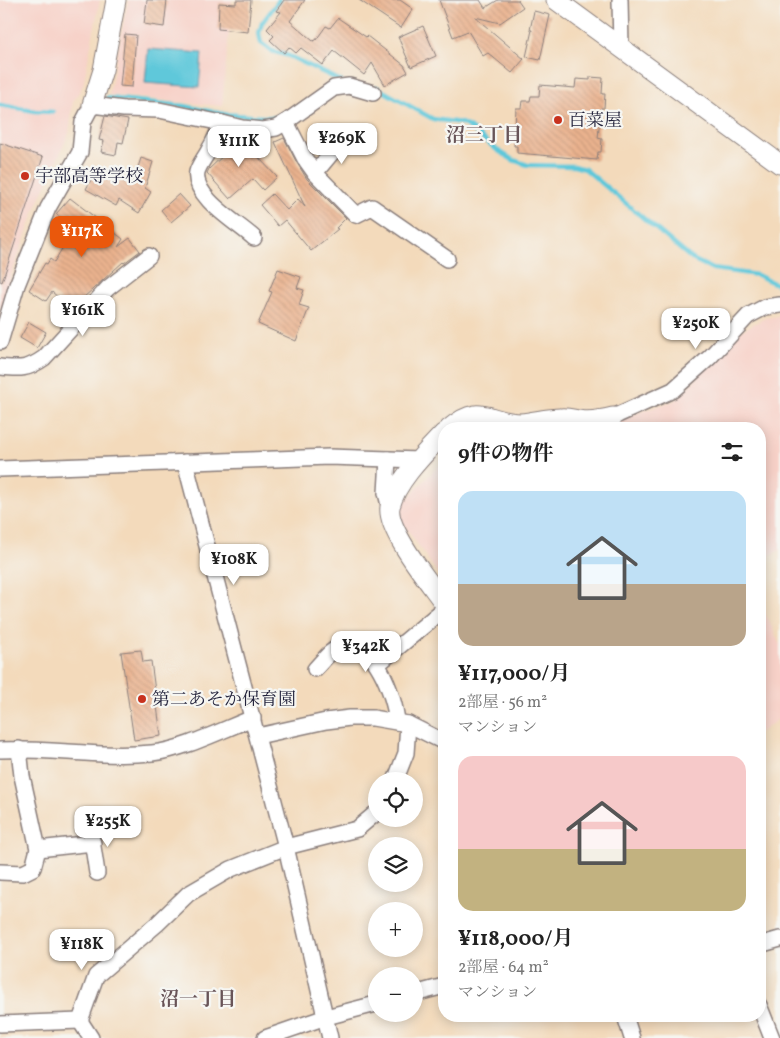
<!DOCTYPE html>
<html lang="ja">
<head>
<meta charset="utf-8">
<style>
	body { margin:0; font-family:Vollkorn,"Noto Serif JP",serif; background:#f6f6f6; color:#222; height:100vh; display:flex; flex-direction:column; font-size:19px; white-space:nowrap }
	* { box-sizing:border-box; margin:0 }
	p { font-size:16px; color:#767676 }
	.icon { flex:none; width:28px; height:28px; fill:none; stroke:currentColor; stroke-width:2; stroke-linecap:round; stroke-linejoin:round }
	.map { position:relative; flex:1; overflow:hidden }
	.sheet { position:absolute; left:438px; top:422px; width:328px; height:600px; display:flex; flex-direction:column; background:#fff; border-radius:20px; box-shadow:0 2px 12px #0003 }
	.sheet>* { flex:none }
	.controls { position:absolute; left:368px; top:772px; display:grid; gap:10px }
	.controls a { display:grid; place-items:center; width:55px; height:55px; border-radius:50%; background:#fff; box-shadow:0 2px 12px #0003; font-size:25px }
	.price { position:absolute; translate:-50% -42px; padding:0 11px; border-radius:10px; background:#fff; color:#222; font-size:16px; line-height:32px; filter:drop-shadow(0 1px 2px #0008) }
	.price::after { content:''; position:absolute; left:50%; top:30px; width:15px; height:11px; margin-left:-8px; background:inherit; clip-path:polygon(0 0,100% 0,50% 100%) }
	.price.current { background:#ea580c; color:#fff }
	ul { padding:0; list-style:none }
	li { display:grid; align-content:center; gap:10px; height:265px; padding:0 20px }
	li span { display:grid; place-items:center; height:155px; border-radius:15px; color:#555 }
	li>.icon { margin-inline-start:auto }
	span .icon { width:90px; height:90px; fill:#fffc; stroke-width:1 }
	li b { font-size:21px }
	h2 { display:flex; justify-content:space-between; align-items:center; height:60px; padding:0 20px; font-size:21px }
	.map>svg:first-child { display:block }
</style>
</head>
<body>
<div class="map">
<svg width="780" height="1038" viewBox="0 0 780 1038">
	<defs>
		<pattern id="building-back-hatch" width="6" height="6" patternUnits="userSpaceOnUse" patternTransform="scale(1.25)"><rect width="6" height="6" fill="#eab28e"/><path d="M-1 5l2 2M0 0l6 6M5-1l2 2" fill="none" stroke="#c8997b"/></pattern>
	</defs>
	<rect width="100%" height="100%" fill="#f6f6f2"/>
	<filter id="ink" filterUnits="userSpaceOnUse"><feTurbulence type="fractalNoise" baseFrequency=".02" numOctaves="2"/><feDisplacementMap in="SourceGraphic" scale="10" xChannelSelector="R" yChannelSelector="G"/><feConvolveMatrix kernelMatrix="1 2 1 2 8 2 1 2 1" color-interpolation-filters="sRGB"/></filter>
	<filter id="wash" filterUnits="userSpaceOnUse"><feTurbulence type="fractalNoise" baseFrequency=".0096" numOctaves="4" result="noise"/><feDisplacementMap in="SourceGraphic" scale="20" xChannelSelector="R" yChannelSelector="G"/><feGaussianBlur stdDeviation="1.12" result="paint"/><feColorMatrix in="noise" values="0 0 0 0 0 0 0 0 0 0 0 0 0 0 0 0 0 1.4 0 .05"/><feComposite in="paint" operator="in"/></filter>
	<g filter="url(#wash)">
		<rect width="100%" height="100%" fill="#f3dabb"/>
		<g fill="#f7d1c8">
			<polygon points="0,0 100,0 83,85 73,102 69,133 35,210 11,276 0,313"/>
			<polygon points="128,0 232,0 222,106 109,95"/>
			<polygon points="780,316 780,550 759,561 759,429 615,429 623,418 676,400 741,331 765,318"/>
			<polygon points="444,460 444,582 402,522 399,512 404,502"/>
			<polygon points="759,600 780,645 780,718 759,733"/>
		</g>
		<polygon fill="#5fc8da" stroke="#40758a" points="148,49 202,53 199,87 145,83"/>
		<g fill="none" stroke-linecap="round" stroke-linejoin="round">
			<g stroke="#5fc8da" stroke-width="4.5">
				<polyline points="279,0 262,23 259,33 261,43 272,51 289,56 341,81"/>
				<polyline points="376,87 433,119 461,123 469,127 497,150 513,160 528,165 574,166 585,169 692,259 713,269 757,275 780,286"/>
				<polyline points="107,98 185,106 224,114 277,118 282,117"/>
				<polyline points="0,105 35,111 53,112"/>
			</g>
		</g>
		<g id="blocks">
			<g fill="url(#building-back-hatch)">
				<polygon points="147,0 167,0 164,27 144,24"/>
				<polygon points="236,0 251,0 248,32 218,29 219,3 236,4"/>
				<polygon points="284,0 305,0 290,21 313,41 316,40 326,26 330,28 338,18 366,37 367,36 404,65 408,72 385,85 372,63 364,75 334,51 323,65 301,48 296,53 289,47 284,53 270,40 274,36 267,29 281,12 276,11"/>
				<polygon points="359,0 400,0 413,9 401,28"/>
				<polygon points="439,0 480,0 485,8 498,0 518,0 523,7 500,23 475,17 524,59 512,73 488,53 483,56 468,31 453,37"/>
				<polygon points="534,11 550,15 540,60 526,57 532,30 530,30"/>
				<polygon points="423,26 436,56 411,67 398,37"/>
				<polygon points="125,34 136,35 132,87 120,86"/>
				<polygon points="590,77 603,78 602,94 605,94 604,108 601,108 598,138 602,139 601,152 598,152 597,160 517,153 517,146 514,146 516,108 521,108 522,101 530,101 531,96 539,96 540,85 575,88 576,79 590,80"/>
				<polygon points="105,116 128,120 123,143 118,142 116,155 101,152 104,141 99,140"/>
				<polygon points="230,135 239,137 277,177 263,190 253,179 230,199 207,173 209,169 227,152 222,146 225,139"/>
				<polygon points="284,138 297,163 307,179 346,218 336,228 338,229 311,251 285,220 278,226 260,205 272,194 287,210 298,199 305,207 275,142"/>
				<polygon points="0,143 43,157 2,282 0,281"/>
				<polygon points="141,158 153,162 145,188 151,192 139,213 119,200 116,206 86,189 98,167 132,186"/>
				<polygon points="179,194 190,206 171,222 161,210"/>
				<polygon points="70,198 123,239 118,247 130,238 140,251 124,263 123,262 83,298 85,300 74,311 52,292 46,301 29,290 45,263 47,264 50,259 54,262 74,229 56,214"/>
				<polygon points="278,269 301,277 297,288 304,290 299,305 309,308 296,341 258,324 272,292 269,291"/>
				<polygon points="29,322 46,332 37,348 20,338"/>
				<polygon points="141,650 143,662 151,661 161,736 134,740 121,652"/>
			</g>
		</g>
	</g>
	<g filter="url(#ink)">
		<use href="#blocks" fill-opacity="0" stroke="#8a7e7b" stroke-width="1"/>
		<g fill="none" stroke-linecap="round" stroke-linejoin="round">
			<defs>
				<g id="minor">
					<polyline points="620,0 621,47"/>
					<polyline points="286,122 305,159 315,173 356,215 372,207 447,259"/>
					<polyline points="222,123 242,128 263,130 276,128 286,122 334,88 349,86 373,93"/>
					<polyline points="315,173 345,137"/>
					<path d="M0,342L17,285L48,208L80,152L83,122L92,105L124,109L159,110L222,123C218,131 215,140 210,148C207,155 199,164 197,172C192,197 238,223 254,238"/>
					<path d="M0,367C20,369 27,370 44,358L108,288L149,256"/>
					<polyline points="613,417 673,390 710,357 748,316 765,307 780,305"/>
					<polyline points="388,459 386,493 390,509"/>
					<polyline points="185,462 286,847 330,1038"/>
					<polyline points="0,469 329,457 419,460"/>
					<polyline points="378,664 444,609"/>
					<path d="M315,669C323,661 330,650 341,646C374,635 395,697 397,722"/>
					<polyline points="258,736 326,721 350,718 373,718 408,724 444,742"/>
					<path d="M0,750C51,748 102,758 152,753C183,750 224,729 253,718"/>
					<polyline points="395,781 406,753 408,724"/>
					<polyline points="90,827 97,873"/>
					<polyline points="38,849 93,843"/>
					<polyline points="0,872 23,873 33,868 38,849 22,776 19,749"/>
					<polyline points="759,945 780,939"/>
					<polyline points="414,994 444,986"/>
					<polyline points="759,1005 772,1038"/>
					<polyline points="625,1016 632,1038"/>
					<polyline points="80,1021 96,976 157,924 188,894 231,869 286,847 357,829 376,813"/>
					<polyline points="80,1021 91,1038"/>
					<polyline points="0,1024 80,1021"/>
					<polyline points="265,1038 326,1017 376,1004"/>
				</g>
				<g id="tertiary">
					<polyline points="556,0 780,164"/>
					<polyline points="92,105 103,70 116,0"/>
					<path d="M449,429C481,401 488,423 521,423C534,422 547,418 560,418C566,417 573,419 579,420C591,422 601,420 613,417"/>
					<path d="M444,433C426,452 396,481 390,507C386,530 430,583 444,603"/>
				</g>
			</defs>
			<use href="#minor" stroke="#8a7e7b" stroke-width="18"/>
			<use href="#tertiary" stroke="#8a7e7b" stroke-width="21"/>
			<use href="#minor" stroke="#fff" stroke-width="15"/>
			<use href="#tertiary" stroke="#fff" stroke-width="19"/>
		</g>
	</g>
	<g fill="#c8321e" stroke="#f6f6f2" stroke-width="2">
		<circle cx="558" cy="120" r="5"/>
		<circle cx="25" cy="176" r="5"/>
		<circle cx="142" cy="699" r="5"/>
	</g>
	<g text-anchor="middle" stroke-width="4.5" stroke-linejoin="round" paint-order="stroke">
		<g font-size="18" fill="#22223b" stroke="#f6f6f2" text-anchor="start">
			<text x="568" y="126">百菜屋</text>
			<text x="35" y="182">宇部高等学校</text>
			<text x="152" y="705">第二あそか保育園</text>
		</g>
		<g font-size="19" font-weight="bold" fill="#685458" stroke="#f6f6f2">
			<text x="484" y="141">沼三丁目</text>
			<text x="198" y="1005">沼一丁目</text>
		</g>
	</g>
</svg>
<div class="controls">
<a><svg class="icon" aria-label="locate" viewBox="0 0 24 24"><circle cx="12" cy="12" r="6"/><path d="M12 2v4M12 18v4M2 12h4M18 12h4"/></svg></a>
<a><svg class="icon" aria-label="layers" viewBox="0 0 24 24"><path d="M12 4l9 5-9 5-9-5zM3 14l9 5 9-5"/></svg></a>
<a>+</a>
<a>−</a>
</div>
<b class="price" style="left:342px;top:165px">¥269K</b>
<b class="price" style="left:239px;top:168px">¥111K</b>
<b class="price current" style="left:82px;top:258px">¥117K</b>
<b class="price" style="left:83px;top:337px">¥161K</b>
<b class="price" style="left:696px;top:350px">¥250K</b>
<b class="price" style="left:234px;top:586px">¥108K</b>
<b class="price" style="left:366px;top:673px">¥342K</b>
<b class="price" style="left:108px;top:848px">¥255K</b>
<b class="price" style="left:82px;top:971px">¥118K</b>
<section class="sheet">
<h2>9件の物件<svg class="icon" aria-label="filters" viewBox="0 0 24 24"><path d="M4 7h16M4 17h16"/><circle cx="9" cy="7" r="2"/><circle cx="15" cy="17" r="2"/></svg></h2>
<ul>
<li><span style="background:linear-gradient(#bfe0f5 60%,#b9a48a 0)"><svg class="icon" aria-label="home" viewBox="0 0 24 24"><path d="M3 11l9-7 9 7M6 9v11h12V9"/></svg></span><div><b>¥117,000/月</b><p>2部屋 · 56 m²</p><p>マンション</p></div></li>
<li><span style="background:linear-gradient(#f6c9c9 60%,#c2b280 0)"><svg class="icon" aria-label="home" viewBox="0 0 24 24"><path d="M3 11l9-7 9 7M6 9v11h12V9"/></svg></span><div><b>¥118,000/月</b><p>2部屋 · 64 m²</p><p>マンション</p></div></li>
</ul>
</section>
</div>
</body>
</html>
